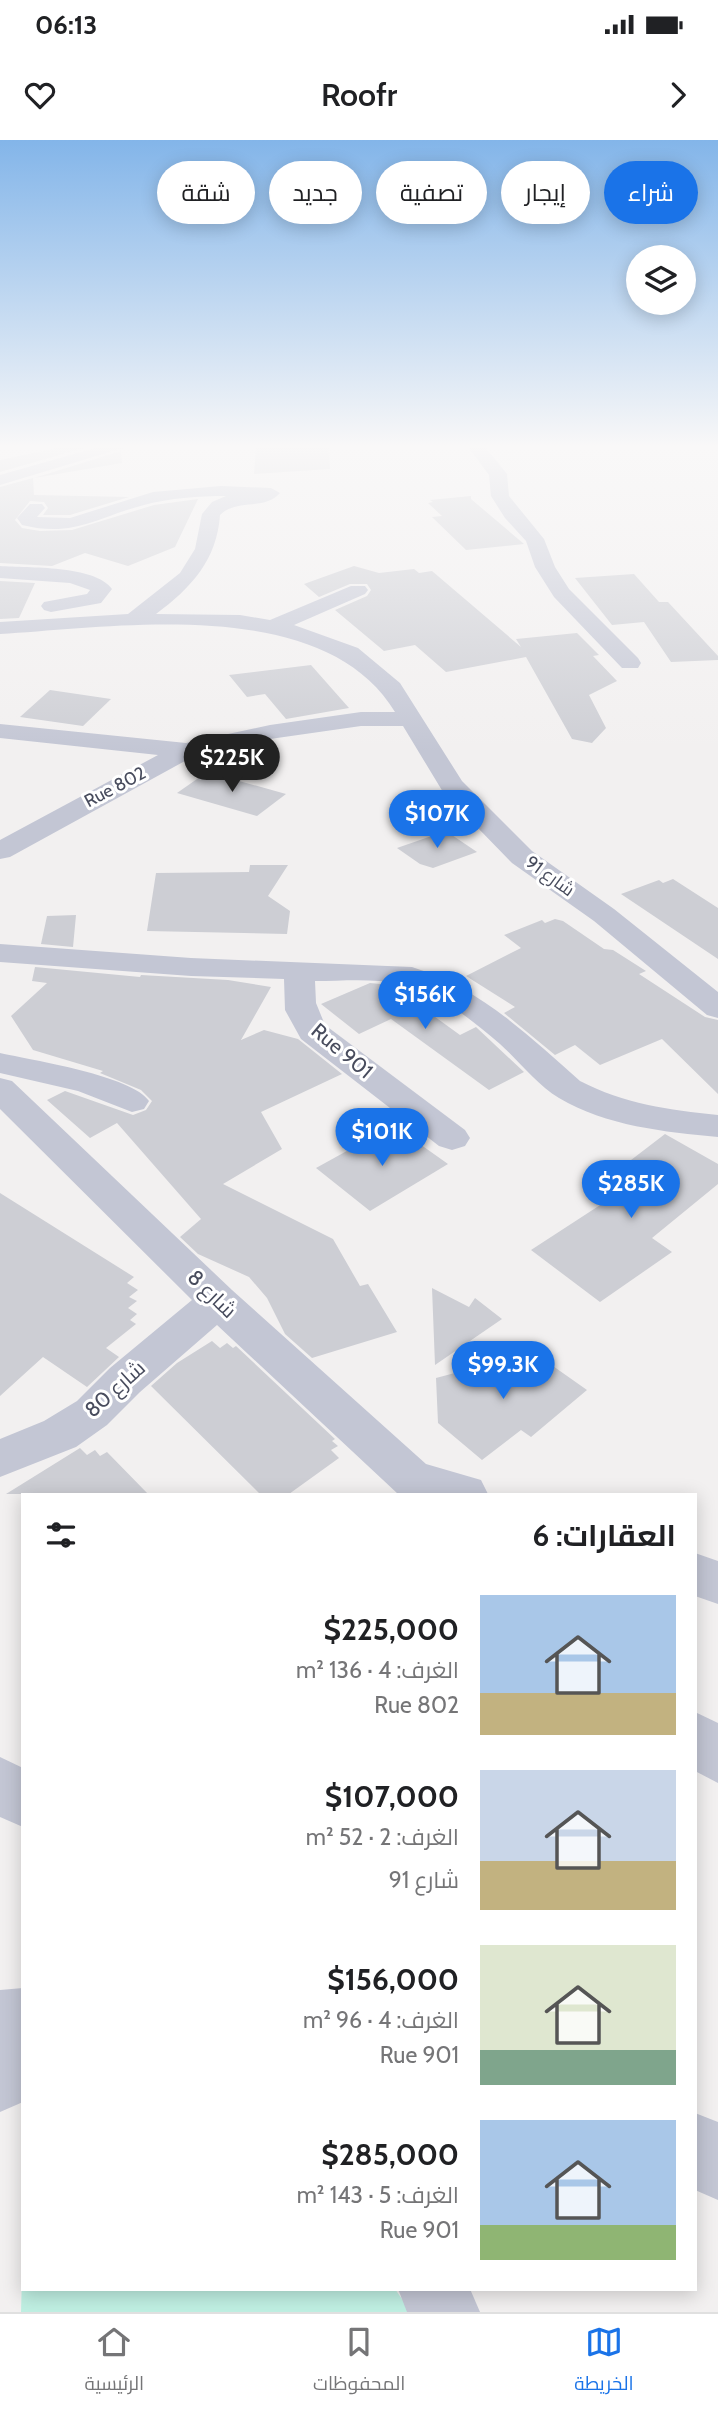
<!DOCTYPE html>
<html lang="ar">
<head>
<meta charset="utf-8">
<style>
	body { margin:0; font-family:Cabin,Cairo,sans-serif; background:#f6f6f6; color:#202124; direction:rtl; height:100vh; display:flex; flex-direction:column; font-size:26px; white-space:nowrap }
	* { box-sizing:border-box; margin:0 }
	p { font-size:23px; color:#757577 }
	.icon { flex:none; width:38px; height:38px; fill:none; stroke:currentColor; stroke-width:2; stroke-linecap:round; stroke-linejoin:round }
	.map { position:relative; flex:1; overflow:hidden; direction:ltr }
	.drawer { position:absolute; left:21px; top:1353px; width:676px; height:798px; display:flex; flex-direction:column; background:#fff; border-radius:0px; box-shadow:0 4px 18px #0003; direction:rtl }
	.drawer>* { flex:none }
	.top-card { position:absolute; left:21px; top:21px; width:677px; height:63px; direction:rtl; display:flex; gap:14px }
	.controls { position:absolute; left:626px; top:105px; display:grid; gap:14px }
	.controls a { display:grid; place-items:center; width:70px; height:70px; border-radius:50%; background:#fff; box-shadow:0 4px 18px #0003; font-size:35px }
	.price { position:absolute; translate:-50% -60px; padding:0 16px; border-radius:24px; background:#1a73e8; color:#fff; font-size:23px; line-height:46px; filter:drop-shadow(0 2px 4px #0008) }
	.price::after { content:''; position:absolute; left:50%; top:42px; width:21px; height:16px; margin-left:-10px; background:inherit; clip-path:polygon(0 0,100% 0,50% 100%) }
	.price.current { background:#222; color:#fff }
	ul { padding:0; list-style:none }
	li { display:flex; align-items:center; gap:21px; height:175px; padding:0 21px }
	li span { display:grid; place-items:center; flex:none; width:196px; height:140px; border-radius:0px; color:#555 }
	li>.icon { margin-inline-start:auto }
	span .icon { width:84px; height:84px; fill:#fffc; stroke-width:1 }
	li b { font-size:30px }
	h2 { display:flex; justify-content:space-between; align-items:center; height:84px; padding:0 21px; font-size:30px }
	.chip { padding:0 24px; border-radius:32px; background:#fff; box-shadow:0 4px 18px #0003; font-size:24px; line-height:63px }
	.chip.current { background:#1a73e8; color:#fff }
	.status { display:flex; justify-content:space-between; align-items:center; height:49px; padding:0 35px; background:#fff; direction:ltr }
	.status svg { height:19px; fill:currentColor }
	header { display:flex; justify-content:space-between; align-items:center; height:91px; padding:0 21px; background:#fff; font-size:32px; font-weight:600 }
	.dock { display:flex; justify-content:space-around; align-items:center; height:98px; border-top:2px solid #e0e0e0; background:#fff; font-size:19px; color:#757577 }
	.dock a { display:grid; justify-items:center; gap:4px }
	.dock .current { color:#1a73e8 }
	.map>svg:first-child { display:block }
</style>
</head>
<body>
<div class="status"><b>06:13</b><svg viewBox="0 0 49 12"><path d="M0 12V9h3v3zM5 12V6h3v6zM10 12V3h3v9zM15 12V0h3v12zM26 1h20v11H26zM47 4h2v5h-2z"/></svg></div>
<header><svg class="icon" aria-label="forward" viewBox="0 0 24 24"><path d="M9 5l7 7-7 7"/></svg>Roofr<svg class="icon" aria-label="heart" viewBox="0 0 24 24"><path d="M12 20l-8-8c-3-5 5-10 8-4 3-6 11-1 8 4z"/></svg></header>
<div class="map">
<svg width="718" height="2172" viewBox="0 0 718 2172">
	<rect width="100%" height="100%" fill="#f2f0f0"/>
	<polygon fill="#bfefe2" points="23,2105 23,2149 395,2149 411,2172 21,2172"/>
	<g fill="#cdced4">
		<polygon points="57,308 84,308 0,332 0,320"/>
		<polygon points="256,308 329,308 330,329 254,334"/>
		<polygon points="121,311 122,323 34,338"/>
		<polygon points="33,338 34,355 129,357 70,375 43,375 48,368 44,362 30,361 15,380 22,388 40,391 72,390 154,365 198,359 175,407 128,426 85,413 52,426 0,423 0,347"/>
		<polygon points="471,356 471,359 524,404 466,410 432,377 442,376 428,363 433,362 430,360"/>
		<polygon points="354,426 379,433 414,429 419,433 432,431 521,507 516,499 577,493 599,515 593,516 617,541 589,555 606,588 592,603 572,599 526,517 446,532 415,505 384,511 335,470 367,456 371,450 367,444 350,444 319,457 304,444"/>
		<polygon points="634,434 659,462 668,462 718,516 718,520 671,522 644,482 612,485 575,438"/>
		<polygon points="0,441 35,443 19,478 0,479"/>
		<polygon points="311,525 349,568 286,579 265,554 247,557 229,535"/>
		<polygon points="50,550 111,559 83,586 20,577"/>
		<polygon points="207,632 286,654 257,676 177,653"/>
		<polygon points="446,691 477,712 433,728 420,724 397,708"/>
		<polygon points="250,725 288,725 268,756 290,771 287,794 147,791 156,733 249,732"/>
		<polygon points="673,739 718,768 718,819 621,754 659,740 663,743"/>
		<polygon points="76,775 73,807 41,804 47,776"/>
		<polygon points="555,779 563,781 604,809 613,810 646,831 639,834 705,877 718,880 718,954 662,899 600,925 575,905 555,915 504,873 515,867 466,836 521,808 504,795 542,780 545,783"/>
		<polygon points="35,827 140,837 141,835 228,840 271,847 241,900 264,890 298,899 342,934 261,972 282,1009 223,1044 333,1099 360,1146 368,1144 397,1192 312,1218 285,1194 267,1158 249,1137 198,1114 180,1097 201,1079 117,983 90,998 47,960 65,951 133,975 146,970 152,961 141,950 100,933 103,931 33,910 11,876 47,843 32,841"/>
		<polygon points="370,843 391,845 460,895 476,887 524,932 489,950 391,879 359,894 321,864"/>
		<polygon points="400,990 448,1024 370,1071 316,1028 374,996 381,1001"/>
		<polygon points="665,994 718,1024 718,1044 652,1098 672,1112 600,1162 531,1110 634,1043 631,1041 634,1039 618,1030"/>
		<polygon points="0,1053 134,1137 127,1143 138,1150 129,1157 137,1161 128,1168 137,1174 130,1180 136,1184 106,1208 119,1217 87,1247 43,1217 0,1256"/>
		<polygon points="432,1148 469,1167 475,1158 502,1179 435,1225"/>
		<polygon points="212,1201 220,1208 227,1203 233,1208 236,1206 335,1299 332,1301 338,1306 331,1310 339,1318 289,1354 260,1354 151,1246 177,1223"/>
		<polygon points="533,1212 587,1250 531,1297 521,1290 482,1320 438,1283 436,1238"/>
		<polygon points="80,1308 87,1315 95,1310 100,1316 107,1312 148,1354 6,1354"/>
	</g>
	<g fill="none" stroke-linecap="round" stroke-linejoin="round">
		<g fill="#c3c6d4" fill-rule="evenodd">
			<polygon points="95,308 123,308 0,345 0,335"/>
			<polygon points="469,308 486,308 507,334 509,356 544,399 555,427 569,449 638,518 641,523 638,528 622,528 554,457 535,427 526,401 505,378 491,356 489,335"/>
			<path d="M221,346L271,348L280,353C264,371 237,358 220,375C217,420 191,448 156,474L240,475L270,480L351,446H365L368,450L365,454L294,485L358,508L400,543L462,641L532,711L614,769L718,852V878L707,875L594,781L512,723L443,652L403,586H361L270,599L194,616L10,717L0,719V700L158,615L0,598V584L186,603L270,585L361,572H395C324,454 117,487 0,494V482L128,474L180,433L195,409L202,374L212,362L226,356C198,356 170,358 144,365C97,377 74,398 22,385L17,378L30,364H42L45,368L37,377L70,378L153,352Z"/>
			<path d="M0,426C28,428 95,425 112,449L101,463L51,472L44,470L41,466L44,462L87,454L90,450L70,443L0,438Z"/>
			<path d="M0,804L191,818L412,827C480,848 528,895 580,941C624,964 669,970 718,975V997C665,992 606,986 559,958C537,945 519,921 500,904C472,880 438,852 400,844C374,838 342,841 315,841L316,863L325,885L465,990L470,998L465,1006L452,1010L439,1006L301,899L285,870L284,839L191,836L0,822Z"/>
			<path d="M0,913C32,920 133,936 149,961L144,969L132,972L78,951L0,933Z"/>
			<polygon points="0,938 12,941 232,1150 426,1324 481,1340 488,1354 398,1354 217,1185 140,1252 107,1285 76,1307 0,1337 0,1299 44,1281 77,1261 110,1228 192,1160 0,969"/>
			<polygon points="695,1413 718,1421 718,1464 695,1456"/>
			<polygon points="695,1572 718,1583 718,1643 695,1631"/>
			<polygon points="0,1617 23,1628 23,1687 0,1677"/>
			<polygon points="23,1848 23,1962 0,1972 0,1850"/>
			<polygon points="695,1973 718,1982 718,2060 695,2050"/>
			<polygon points="398,2149 470,2149 480,2172 407,2172"/>
		</g>
	</g>
	<linearGradient id="sky" x2="0" y2="1"><stop stop-color="#83b5e9"/><stop offset="0.5" stop-color="#f9f8f8"/><stop offset="1" stop-color="#f9f8f8" stop-opacity="0"/></linearGradient>
	<rect width="718" height="613" fill="url(#sky)"/>
	<g text-anchor="middle" stroke-width="6" stroke-linejoin="round" paint-order="stroke">
		<g font-size="18" fill="#484c5d" stroke="#fff">
			<text transform="translate(115 647) rotate(-28)" y="6">Rue 802</text>
			<text transform="translate(550 736) rotate(36)" y="6">شارع 91</text>
		</g>
		<g font-size="21" fill="#484c5d" stroke="#fff">
			<text transform="translate(342 911) rotate(40)" y="7">Rue 901</text>
			<text transform="translate(212 1154) rotate(44)" y="7">شارع 8</text>
			<text transform="translate(115 1249) rotate(-42)" y="7">شارع 80</text>
		</g>
	</g>
</svg>
<div class="controls">
<a><svg class="icon" aria-label="layers" viewBox="0 0 24 24"><path d="M12 4l9 5-9 5-9-5zM3 14l9 5 9-5"/></svg></a>
</div>
<b class="price current" style="left:232px;top:654px">$225K</b>
<b class="price" style="left:437px;top:710px">$107K</b>
<b class="price" style="left:425px;top:891px">$156K</b>
<b class="price" style="left:382px;top:1028px">$101K</b>
<b class="price" style="left:631px;top:1080px">$285K</b>
<b class="price" style="left:503px;top:1261px">$99.3K</b>
<div class="top-card">
<a class="chip current">شراء</a>
<a class="chip">إيجار</a>
<a class="chip">تصفية</a>
<a class="chip">جديد</a>
<a class="chip">شقة</a>
</div>
<section class="drawer">
<h2>العقارات: 6<svg class="icon" aria-label="filters" viewBox="0 0 24 24"><path d="M4 7h16M4 17h16"/><circle cx="9" cy="7" r="2"/><circle cx="15" cy="17" r="2"/></svg></h2>
<ul>
<li><span style="background:linear-gradient(#a9c7e8 70%,#c2b280 0)"><svg class="icon" aria-label="home" viewBox="0 0 24 24"><path d="M3 11l9-7 9 7M6 9v11h12V9"/></svg></span><div><b>$225,000</b><p>الغرف: 4 · 136 m²</p><p>Rue 802</p></div></li>
<li><span style="background:linear-gradient(#c9d6e8 65%,#c2b280 0)"><svg class="icon" aria-label="home" viewBox="0 0 24 24"><path d="M3 11l9-7 9 7M6 9v11h12V9"/></svg></span><div><b>$107,000</b><p>الغرف: 2 · 52 m²</p><p>شارع 91</p></div></li>
<li><span style="background:linear-gradient(#dfe7d0 75%,#7fa58c 0)"><svg class="icon" aria-label="home" viewBox="0 0 24 24"><path d="M3 11l9-7 9 7M6 9v11h12V9"/></svg></span><div><b>$156,000</b><p>الغرف: 4 · 96 m²</p><p>Rue 901</p></div></li>
<li><span style="background:linear-gradient(#a9c7e8 75%,#8fb573 0)"><svg class="icon" aria-label="home" viewBox="0 0 24 24"><path d="M3 11l9-7 9 7M6 9v11h12V9"/></svg></span><div><b>$285,000</b><p>الغرف: 5 · 143 m²</p><p>Rue 901</p></div></li>
</ul>
</section>
</div>
<nav class="dock">
<a class="current"><svg class="icon" aria-label="map" viewBox="0 0 24 24"><path d="M3 6l6-2 6 2 6-2v14l-6 2-6-2-6 2zM9 4v14M15 6v14"/></svg>الخريطة</a>
<a><svg class="icon" aria-label="saved" viewBox="0 0 24 24"><path d="M7 4h10v16l-5-4-5 4z"/></svg>المحفوظات</a>
<a><svg class="icon" aria-label="home" viewBox="0 0 24 24"><path d="M3 11l9-7 9 7M6 9v11h12V9"/></svg>الرئيسية</a>
</nav>
</body>
</html>
